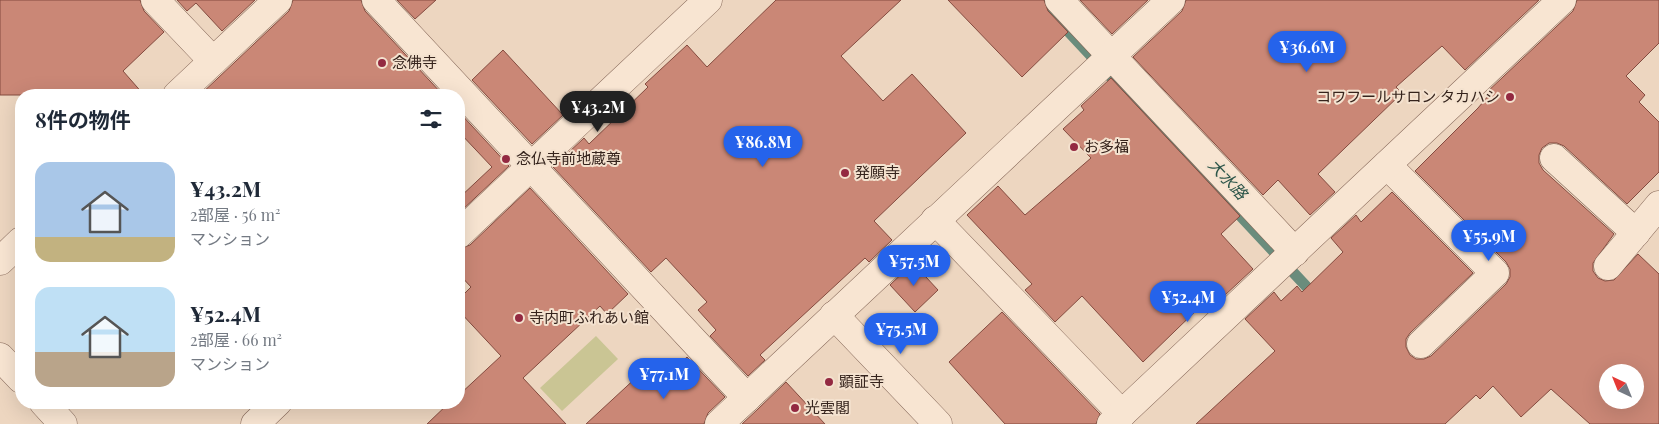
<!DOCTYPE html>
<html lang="ja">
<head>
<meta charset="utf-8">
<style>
	body { margin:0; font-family:"Playfair Display","Noto Sans JP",serif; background:#f2f2f3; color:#1f2937; height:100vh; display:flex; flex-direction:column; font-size:19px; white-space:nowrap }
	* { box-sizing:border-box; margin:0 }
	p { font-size:16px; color:#747a83 }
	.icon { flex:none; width:28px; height:28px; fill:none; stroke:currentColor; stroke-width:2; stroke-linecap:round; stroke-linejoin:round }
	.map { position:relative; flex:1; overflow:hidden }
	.details { position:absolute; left:15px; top:89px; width:450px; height:320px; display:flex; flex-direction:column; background:#fff; border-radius:20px; box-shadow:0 5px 20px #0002 }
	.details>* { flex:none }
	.needle { width:32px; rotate:317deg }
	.controls { position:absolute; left:1599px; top:364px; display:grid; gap:10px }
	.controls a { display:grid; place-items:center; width:45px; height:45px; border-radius:50%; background:#fff; box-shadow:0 5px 20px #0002; font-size:25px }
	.price { position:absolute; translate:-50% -42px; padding:0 11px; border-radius:18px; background:#2563eb; color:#fff; font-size:16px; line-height:32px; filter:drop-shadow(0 1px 2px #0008) }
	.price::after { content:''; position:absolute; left:50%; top:30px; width:15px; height:11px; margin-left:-8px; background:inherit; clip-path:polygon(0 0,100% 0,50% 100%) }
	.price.on { background:#222; color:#fff }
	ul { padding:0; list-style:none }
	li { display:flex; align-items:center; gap:15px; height:125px; padding:0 20px }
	li span { display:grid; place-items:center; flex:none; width:140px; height:100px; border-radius:15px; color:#555 }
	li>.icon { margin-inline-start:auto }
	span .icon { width:60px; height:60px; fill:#fffc; stroke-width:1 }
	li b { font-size:21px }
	h2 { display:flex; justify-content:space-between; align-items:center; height:60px; padding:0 20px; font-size:21px }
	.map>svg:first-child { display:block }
</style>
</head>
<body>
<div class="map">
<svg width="1659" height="424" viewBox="0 0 1659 424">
	<rect width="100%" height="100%" fill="#edd6c0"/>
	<polygon fill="#cac594" points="596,336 618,359 562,411 540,388"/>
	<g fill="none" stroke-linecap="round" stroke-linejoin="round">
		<polyline stroke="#6a8c7c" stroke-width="11" points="1039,0 1318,299"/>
	</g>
	<g fill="#ca8776" stroke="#844b3f" fill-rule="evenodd">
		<polygon points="0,0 140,0 144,11 164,32 123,71 144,95 0,95"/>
		<polygon points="177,0 255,0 222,31 196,3 187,11"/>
		<polygon points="293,0 361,0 365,11 443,95 200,95 289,11"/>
		<polygon points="397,0 436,0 415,19"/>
		<polygon points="776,0 901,0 841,56 883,101 912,74 966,133 874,221 892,240 869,262 865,258 760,355 765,360 748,376 710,336 716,330 698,310 707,302 666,258 651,272 553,167 584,138 589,144 648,87 645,84 687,45 707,67"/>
		<polygon points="948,0 1044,0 1048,11 1068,32 1022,77"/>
		<polygon points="1080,0 1148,0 1112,34"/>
		<polygon points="1186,0 1539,0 1465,70 1442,46 1396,87 1402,93 1318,174 1335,192 1310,215 1278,180 1263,195 1133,57 1182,11"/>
		<path d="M1577,0H1659V43L1626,76L1645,95L1639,102L1659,122V172L1627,204L1564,146L1557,143H1549L1542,148L1539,155V163L1543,170L1614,234L1593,263V271L1598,278L1605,281L1614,280L1638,254L1659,274V424H1590L1551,389L1521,417L1493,386L1480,399L1476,395L1445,424H1196L1275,351L1245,319L1274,292L1281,301L1297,286L1302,292L1343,252L1331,238L1356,215L1361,222L1392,192L1473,273L1410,333L1406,339V347L1410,355L1416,359H1424L1431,356L1506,284L1510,277V269L1506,262L1415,171L1478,108L1489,95L1486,93L1573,11ZM1608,372H1635V400H1608Z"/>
		<polygon points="503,50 563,115 532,144 472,80"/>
		<polygon points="1111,78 1240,216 1221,234 1253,269 1224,296 1220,292 1209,302 1207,300 1143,362 1082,296 1055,322 1025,290 1032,284 967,215 998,186 1025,215 1091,158 1063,129 1084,110 1081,106"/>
		<polygon points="459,112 509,166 459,213 459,198 492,167 459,132"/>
		<polygon points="530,188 628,294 607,314 600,306 523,378 566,424 427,424 450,402 459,402 459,395 501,356 459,311 459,299 471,287 459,274 459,249 470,245"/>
		<polygon points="913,263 938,290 915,312 890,285"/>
		<polygon points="1002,312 1100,414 1096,424 1005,424 949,362"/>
		<polygon points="687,357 725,397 708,413 704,424 586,424 639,375 653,389"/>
		<polygon points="786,382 825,424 742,424 758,409"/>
	</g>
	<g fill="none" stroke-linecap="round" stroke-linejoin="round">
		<defs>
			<g id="minor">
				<polyline points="155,0 213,61"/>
				<polyline points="376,0 747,398"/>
				<polyline points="1059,0 1295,252"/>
				<polyline points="177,95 278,0"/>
				<polyline points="1554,158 1636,233"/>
				<polyline points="1387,165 1495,273 1421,344"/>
				<polyline points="935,220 1122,414"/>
				<polyline points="459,234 708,0"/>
				<polyline points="0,261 21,241"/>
				<polyline points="1608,266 1659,205"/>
				<polyline points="834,315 938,424"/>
				<polyline points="0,357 21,379"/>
				<polyline points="43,402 63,424"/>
				<polyline points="255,424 278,402"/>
				<polyline points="719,424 1171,0"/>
				<polyline points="1111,424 1562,0"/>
			</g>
		</defs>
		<use href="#minor" stroke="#856758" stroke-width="29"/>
		<use href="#minor" stroke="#f8e5d2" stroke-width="28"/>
	</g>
	<g fill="#932941" stroke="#f4e2cf" stroke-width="2">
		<circle cx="382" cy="63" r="5"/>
		<circle cx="1510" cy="97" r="5"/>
		<circle cx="1074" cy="147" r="5"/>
		<circle cx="506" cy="159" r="5"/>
		<circle cx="845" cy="173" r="5"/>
		<circle cx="519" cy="318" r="5"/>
		<circle cx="829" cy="382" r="5"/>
		<circle cx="795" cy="408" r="5"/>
	</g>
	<g text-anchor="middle" stroke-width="4" stroke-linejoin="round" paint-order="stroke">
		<g font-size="15" fill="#35231c" stroke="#f4e2cf" text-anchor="start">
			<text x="392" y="68">念佛寺</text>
			<text x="1500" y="102" text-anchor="end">コワフールサロン タカハシ</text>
			<text x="1084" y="152">お多福</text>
			<text x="516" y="164">念仏寺前地蔵尊</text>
			<text x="855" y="178">発願寺</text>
			<text x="529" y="323">寺内町ふれあい館</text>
			<text x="839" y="387">顕証寺</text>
			<text x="805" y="413">光雲閣</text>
		</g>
		<g font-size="16" font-style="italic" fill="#2c5549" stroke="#f4e2cf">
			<text transform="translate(1228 179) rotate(47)" y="6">大水路</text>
		</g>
	</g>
</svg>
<div class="controls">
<a><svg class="needle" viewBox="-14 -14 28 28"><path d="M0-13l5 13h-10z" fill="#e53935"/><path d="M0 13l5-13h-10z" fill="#747a83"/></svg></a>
</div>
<b class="price" style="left:1307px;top:73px">¥36.6M</b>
<b class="price on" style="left:598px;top:133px">¥43.2M</b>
<b class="price" style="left:763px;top:168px">¥86.8M</b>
<b class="price" style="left:1489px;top:262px">¥55.9M</b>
<b class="price" style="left:914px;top:287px">¥57.5M</b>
<b class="price" style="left:1188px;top:323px">¥52.4M</b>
<b class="price" style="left:901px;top:355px">¥75.5M</b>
<b class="price" style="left:664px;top:400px">¥77.1M</b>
<section class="details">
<h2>8件の物件<svg class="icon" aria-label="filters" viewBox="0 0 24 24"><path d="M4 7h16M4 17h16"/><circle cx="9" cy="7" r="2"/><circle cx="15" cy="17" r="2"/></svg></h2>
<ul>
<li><span style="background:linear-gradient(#a9c7e8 75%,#c2b280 0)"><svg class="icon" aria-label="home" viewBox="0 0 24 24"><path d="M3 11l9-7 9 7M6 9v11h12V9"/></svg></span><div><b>¥43.2M</b><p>2部屋 · 56 m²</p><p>マンション</p></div></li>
<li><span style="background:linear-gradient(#bfe0f5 65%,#b9a48a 0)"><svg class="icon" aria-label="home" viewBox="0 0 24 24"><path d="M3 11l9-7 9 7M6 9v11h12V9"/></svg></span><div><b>¥52.4M</b><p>2部屋 · 66 m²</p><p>マンション</p></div></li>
</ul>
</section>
</div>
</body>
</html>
